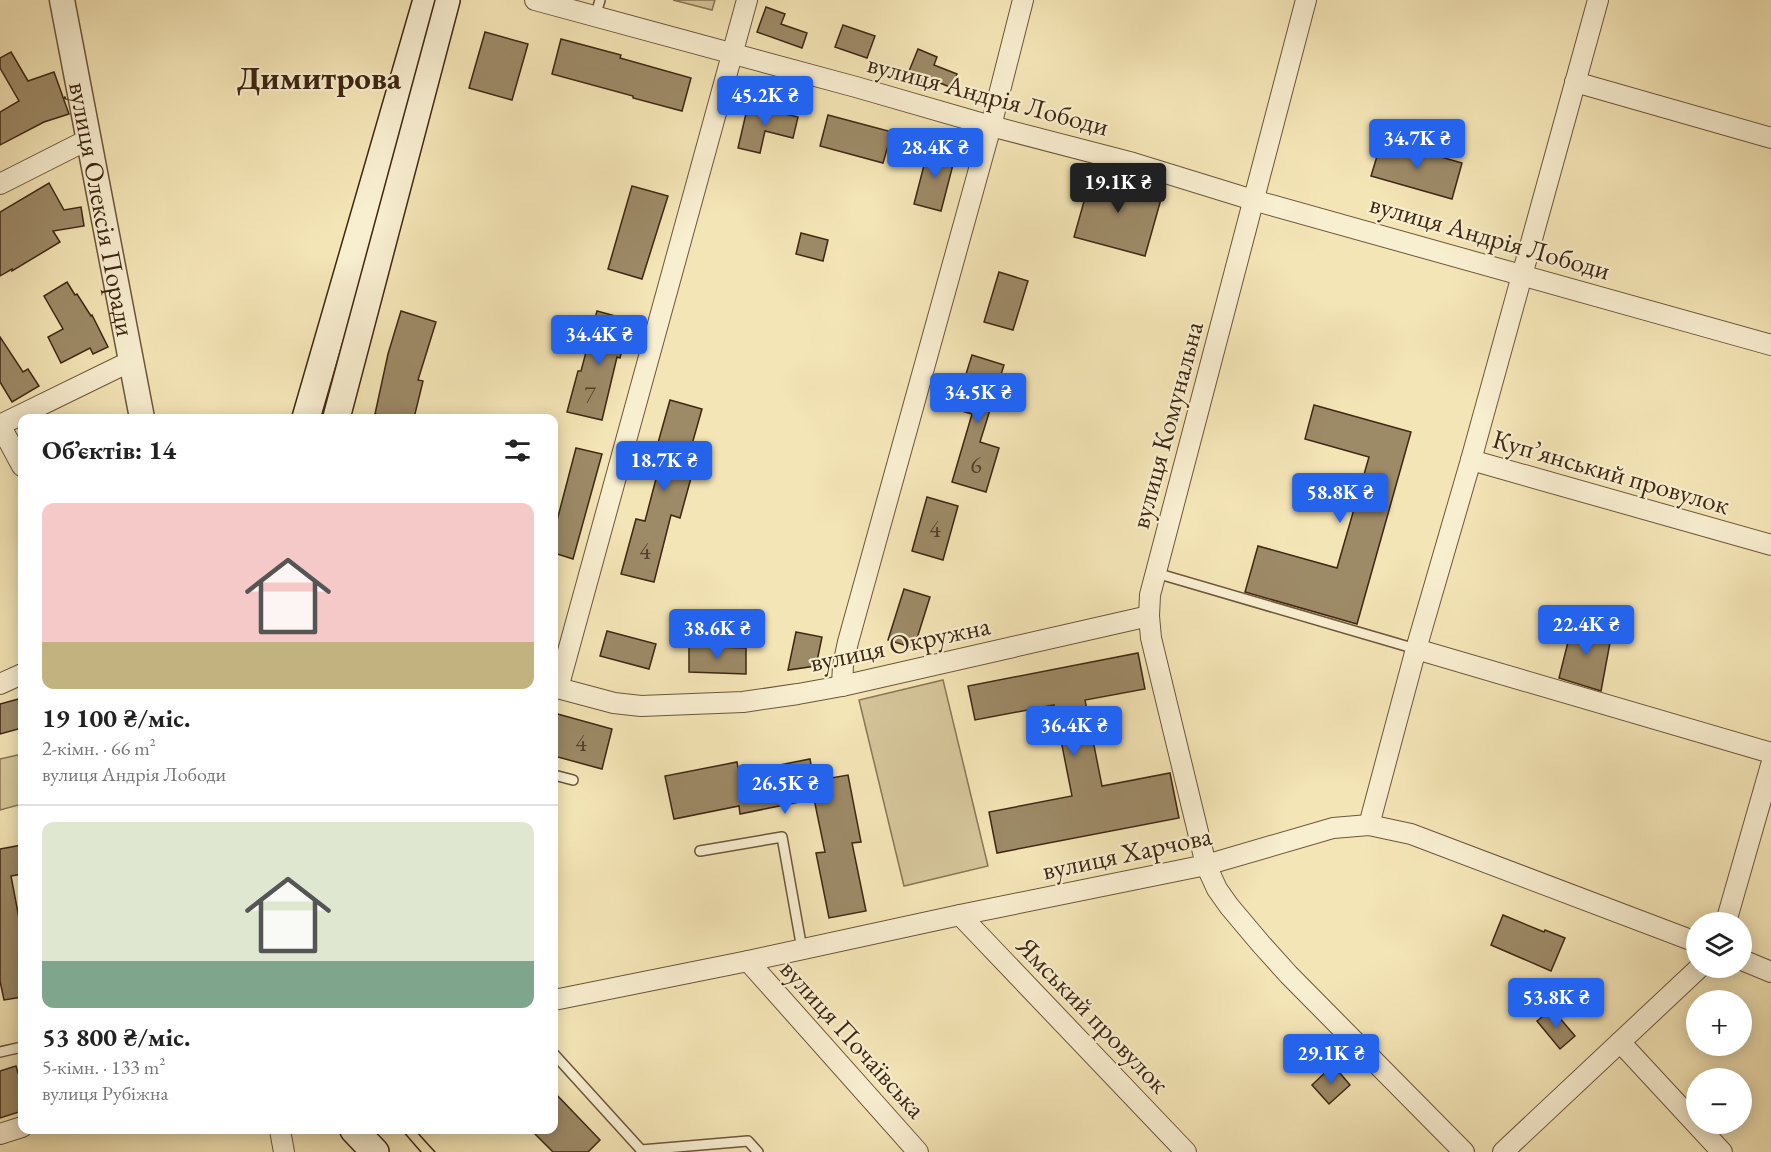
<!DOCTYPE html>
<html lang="uk">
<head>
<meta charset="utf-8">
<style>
	body { margin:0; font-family:"EB Garamond",serif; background:#f2f2f2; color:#222; height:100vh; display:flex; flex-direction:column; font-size:22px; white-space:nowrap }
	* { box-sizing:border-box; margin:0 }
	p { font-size:20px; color:#767676 }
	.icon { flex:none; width:33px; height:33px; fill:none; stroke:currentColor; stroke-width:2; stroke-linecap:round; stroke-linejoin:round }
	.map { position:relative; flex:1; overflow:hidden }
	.side { position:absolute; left:18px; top:414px; width:540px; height:720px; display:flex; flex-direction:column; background:#fff; border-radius:12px; box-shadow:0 3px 15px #0003 }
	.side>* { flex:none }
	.buttons { position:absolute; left:1686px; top:912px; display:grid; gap:12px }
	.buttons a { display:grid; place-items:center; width:66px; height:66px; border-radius:50%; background:#fff; box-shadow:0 3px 15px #0003; font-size:30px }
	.price { position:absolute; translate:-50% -51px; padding:0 14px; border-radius:6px; background:#2563eb; color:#fff; font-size:20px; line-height:39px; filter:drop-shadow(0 2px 3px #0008) }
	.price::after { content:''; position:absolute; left:50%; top:36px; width:18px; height:14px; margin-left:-9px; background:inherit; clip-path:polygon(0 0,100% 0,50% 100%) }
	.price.active { background:#222; color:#fff }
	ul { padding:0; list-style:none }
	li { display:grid; align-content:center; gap:12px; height:318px; padding:0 24px }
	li+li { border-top:2px solid #e0e0e0 }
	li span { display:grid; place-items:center; height:186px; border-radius:12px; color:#555 }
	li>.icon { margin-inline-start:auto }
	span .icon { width:108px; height:108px; fill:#fffc; stroke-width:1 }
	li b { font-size:26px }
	h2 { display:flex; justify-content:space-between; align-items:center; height:72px; padding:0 24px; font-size:26px }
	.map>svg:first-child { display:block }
</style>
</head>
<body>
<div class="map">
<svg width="1771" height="1152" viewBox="0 0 1771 1152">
	<rect width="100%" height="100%" fill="#f4e5b6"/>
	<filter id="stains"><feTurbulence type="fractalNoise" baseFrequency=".00333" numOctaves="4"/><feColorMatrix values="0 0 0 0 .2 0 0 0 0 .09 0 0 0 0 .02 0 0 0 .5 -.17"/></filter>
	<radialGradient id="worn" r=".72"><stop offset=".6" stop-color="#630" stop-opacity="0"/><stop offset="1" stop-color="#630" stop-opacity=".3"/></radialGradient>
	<g fill="#d5c59a" stroke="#8a7656" stroke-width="1.5">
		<polygon points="673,0 715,0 712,10"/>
		<polygon points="943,680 988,866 904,886 859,700"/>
		<polygon points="22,754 22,804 0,810 0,759"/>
	</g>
	<g fill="#9d8a67" stroke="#3e2712" stroke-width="1.5">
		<polygon points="766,7 785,14 781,24 807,33 802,48 757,32"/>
		<polygon points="843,25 875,36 867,58 835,47"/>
		<polygon points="485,32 528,44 512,100 469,88"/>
		<polygon points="561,39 621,55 620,58 691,78 682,111 633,98 633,96 552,74"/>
		<polygon points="918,49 937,57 934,65 957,74 952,88 928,78 926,84 907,76"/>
		<polygon points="11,52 28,81 54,72 69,114 44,122 0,145 0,112 19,101 0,68 0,58"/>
		<polygon points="748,105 798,117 793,138 765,131 760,153 738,148"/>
		<polygon points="828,115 892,132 883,163 820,146"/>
		<polygon points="1382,140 1462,163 1452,199 1371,176"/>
		<polygon points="929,146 956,153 941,211 914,204"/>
		<polygon points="1092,173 1163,192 1145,256 1074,237"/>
		<polygon points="49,183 64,210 81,207 84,226 53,231 60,242 12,271 12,269 0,276 0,212"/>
		<polygon points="632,186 668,196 642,279 608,269"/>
		<polygon points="801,233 828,240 823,261 796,254"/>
		<polygon points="999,272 1028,281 1013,330 984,322"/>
		<polygon points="67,282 75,295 77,294 91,316 92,315 108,347 93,354 90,348 61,363 48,337 63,329 44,296"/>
		<polygon points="401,311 436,322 418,380 423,381 414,418 393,418 375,414 388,354"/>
		<polygon points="597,311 630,320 620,358 617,357 602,420 567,412 578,371 581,371"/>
		<polygon points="0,337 23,372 28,369 39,386 12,402 0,382"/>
		<polygon points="972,355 1004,365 980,442 999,448 986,492 952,482 972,414 955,409"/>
		<polygon points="670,400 702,409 683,476 691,478 680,518 671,515 654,582 621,574 636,519 645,521 663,452 656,450"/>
		<polygon points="1314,405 1411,432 1357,624 1245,592 1258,546 1337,568 1369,457 1305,439"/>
		<polygon points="576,448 602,454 573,559 554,553 554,532"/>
		<polygon points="927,497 958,506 943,560 912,551"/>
		<polygon points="904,589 930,597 914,648 888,640"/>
		<polygon points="1573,622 1612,632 1601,691 1559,678"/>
		<polygon points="607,631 656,644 649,669 600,656"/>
		<polygon points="796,632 822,637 816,666 788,670"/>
		<polygon points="689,646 746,648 746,674 689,672"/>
		<polygon points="1138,653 1145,689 1085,700 1102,786 1170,773 1179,818 997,853 989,812 1072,796 1054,705 975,720 968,686"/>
		<polygon points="22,698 22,728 0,734 0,704"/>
		<polygon points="554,713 612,729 602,769 554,756"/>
		<polygon points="810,759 814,781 848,775 861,842 852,843 866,911 829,918 816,853 825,852 814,799 740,814 739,806 674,819 665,776 737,762 739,773"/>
		<polygon points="22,845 22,874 11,876 22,934 22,997 4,1000 0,981 0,849"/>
		<polygon points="1503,915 1544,932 1545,930 1565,938 1551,971 1491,945"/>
		<polygon points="1552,1009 1575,1036 1560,1049 1537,1021"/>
		<polygon points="1333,1065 1350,1085 1329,1104 1312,1085"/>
		<polygon points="16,1066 18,1073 22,1072 22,1111 0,1118 0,1071"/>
		<polygon points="554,1092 600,1140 588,1152 553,1152 531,1130 554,1130"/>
	</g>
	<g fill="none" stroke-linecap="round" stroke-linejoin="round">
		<defs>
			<g id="service">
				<polyline points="595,17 600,0"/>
				<polyline points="1156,573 1416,649"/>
				<polyline points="554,775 573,780"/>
				<polyline points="700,851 782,837 802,949"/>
				<polyline points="0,1052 22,1047"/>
				<polyline points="554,1054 643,1152"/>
				<polyline points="641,1150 748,1141 758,1152"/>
			</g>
			<g id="minor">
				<polyline points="535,0 856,87 991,126 1133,163 1253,200 1771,345"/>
				<polyline points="1306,0 1150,595 1149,616 1151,638 1206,865 1217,889 1229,906 1261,944 1289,975 1464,1152"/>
				<polyline points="1575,82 1771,138"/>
				<polyline points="0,184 89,139"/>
				<polyline points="0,425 131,361"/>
				<polyline points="0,425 22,466"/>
				<polyline points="1471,460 1771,545"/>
				<polyline points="1416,649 1771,753"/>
				<polyline points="0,684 22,674"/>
				<polyline points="842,686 843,665 848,642 991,126 1023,0"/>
				<polyline points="554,687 614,703 641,706 743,702 798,694 842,686 1149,616"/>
				<polyline points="558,688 747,0"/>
				<polyline points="1369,825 1416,649 1471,460 1598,0"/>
				<polyline points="960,915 1186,1152"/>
				<polyline points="1726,922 1771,765"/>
				<polyline points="1742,960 1771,972"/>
				<polyline points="748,961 918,1152"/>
				<polyline points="554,1000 748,961 960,915 1206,865 1333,828 1369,825 1411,834 1696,942"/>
				<polyline points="1620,1042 1722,1152"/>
				<polyline points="280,1130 284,1152"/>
				<polyline points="0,1134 22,1127"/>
				<polyline points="1503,1152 1699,968"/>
			</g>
			<g id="tertiary">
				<path id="s1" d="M62,0L142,418"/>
			</g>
			<g id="secondary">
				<polyline points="306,418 427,0"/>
				<polyline points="336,418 446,0"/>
				<polyline points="354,1130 375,1152"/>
			</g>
		</defs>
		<use href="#service" stroke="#6c563b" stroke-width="12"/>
		<use href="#minor" stroke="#6c563b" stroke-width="22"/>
		<use href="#tertiary" stroke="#6c563b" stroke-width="27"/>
		<use href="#secondary" stroke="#3e2712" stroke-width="30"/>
		<use href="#service" stroke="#f8eed0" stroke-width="9"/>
		<use href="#minor" stroke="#f8eed0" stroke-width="20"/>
		<use href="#tertiary" stroke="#f8eed0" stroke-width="24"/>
		<use href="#secondary" stroke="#f8eed0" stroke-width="27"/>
		<g stroke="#3e2712" stroke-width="1.5">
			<polyline points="322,418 435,0"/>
			<polyline points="402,1130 421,1152"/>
			<polyline points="415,1130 435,1152"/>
		</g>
	</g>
	<g text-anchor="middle" stroke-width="4.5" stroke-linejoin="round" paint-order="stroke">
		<g font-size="24" fill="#564027">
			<text x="590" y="403">7</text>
			<text x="976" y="473">6</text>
			<text x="935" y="537">4</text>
			<text x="645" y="559">4</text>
			<text x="581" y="751">4</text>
		</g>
		<g font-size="27" fill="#3e2712" stroke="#f8eed0">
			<text transform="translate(988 95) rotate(15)" y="9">вулиця Андрія Лободи</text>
			<text dy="9" stroke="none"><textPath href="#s1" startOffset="213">вулиця Олексія Поради</textPath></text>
			<text transform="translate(1490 237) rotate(16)" y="9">вулиця Андрія Лободи</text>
			<text transform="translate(1167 425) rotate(-75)" y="9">вулиця Комунальна</text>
			<text transform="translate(1611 472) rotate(16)" y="9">Куп’янський провулок</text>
			<text transform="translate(900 644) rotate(-12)" y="9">вулиця Окружна</text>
			<text transform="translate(1127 853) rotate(-12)" y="9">вулиця Харчова</text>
			<text transform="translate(1093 1015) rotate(46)" y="9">Ямський провулок</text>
			<text transform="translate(853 1039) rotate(48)" y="9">вулиця Почаївська</text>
		</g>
		<g font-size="33" font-weight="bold" fill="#3e2712" stroke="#f8eed0">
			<text x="319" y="89">Димитрова</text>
		</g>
	</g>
	<rect width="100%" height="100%" filter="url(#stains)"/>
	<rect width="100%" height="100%" fill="url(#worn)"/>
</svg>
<div class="buttons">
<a><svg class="icon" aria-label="layers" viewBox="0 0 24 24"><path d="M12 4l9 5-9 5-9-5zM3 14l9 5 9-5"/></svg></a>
<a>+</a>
<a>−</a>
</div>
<b class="price" style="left:765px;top:127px">45.2K ₴</b>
<b class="price" style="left:1417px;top:170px">34.7K ₴</b>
<b class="price" style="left:935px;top:179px">28.4K ₴</b>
<b class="price active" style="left:1118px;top:214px">19.1K ₴</b>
<b class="price" style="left:599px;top:366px">34.4K ₴</b>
<b class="price" style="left:978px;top:424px">34.5K ₴</b>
<b class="price" style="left:664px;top:492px">18.7K ₴</b>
<b class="price" style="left:1340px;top:524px">58.8K ₴</b>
<b class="price" style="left:1586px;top:656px">22.4K ₴</b>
<b class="price" style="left:717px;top:660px">38.6K ₴</b>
<b class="price" style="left:1074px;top:757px">36.4K ₴</b>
<b class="price" style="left:785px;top:815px">26.5K ₴</b>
<b class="price" style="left:1556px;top:1029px">53.8K ₴</b>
<b class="price" style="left:1331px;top:1085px">29.1K ₴</b>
<section class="side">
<h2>Об’єктів: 14<svg class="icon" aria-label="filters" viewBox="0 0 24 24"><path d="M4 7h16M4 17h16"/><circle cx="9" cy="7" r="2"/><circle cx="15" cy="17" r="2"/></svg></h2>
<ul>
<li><span style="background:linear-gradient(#f6c9c9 75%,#c2b280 0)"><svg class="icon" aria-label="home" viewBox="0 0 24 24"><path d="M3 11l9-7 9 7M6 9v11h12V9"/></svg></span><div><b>19 100 ₴/міс.</b><p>2-кімн. · 66 m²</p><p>вулиця Андрія Лободи</p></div></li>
<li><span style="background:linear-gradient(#dfe7d0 75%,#7fa58c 0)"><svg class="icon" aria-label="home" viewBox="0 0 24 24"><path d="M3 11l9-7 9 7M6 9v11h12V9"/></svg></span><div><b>53 800 ₴/міс.</b><p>5-кімн. · 133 m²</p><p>вулиця Рубіжна</p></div></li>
</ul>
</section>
</div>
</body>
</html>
